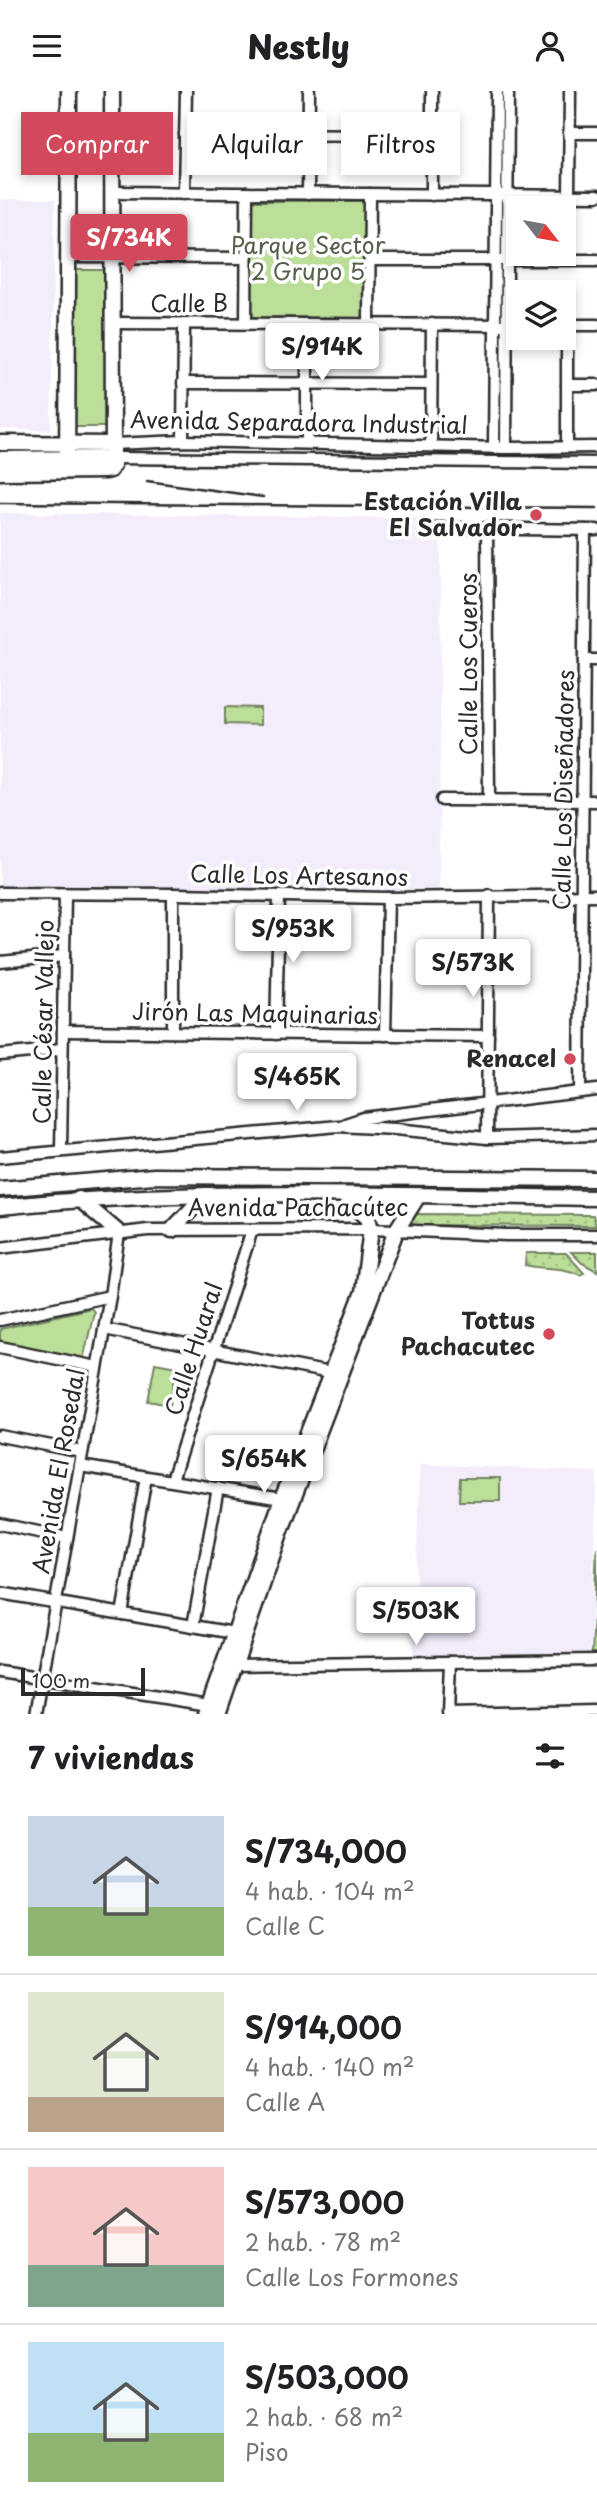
<!DOCTYPE html>
<html lang="es">
<head>
<meta charset="utf-8">
<style>
	body { margin:0; font-family:"Playpen Sans",sans-serif; background:#f6f6f6; color:#202124; height:100vh; display:flex; flex-direction:column; font-size:26px; white-space:nowrap }
	* { box-sizing:border-box; margin:0 }
	p { font-size:23px; color:#757577 }
	.icon { flex:none; width:38px; height:38px; fill:none; stroke:currentColor; stroke-width:2; stroke-linecap:round; stroke-linejoin:round }
	.map { position:relative; height:1623px; overflow:hidden }
	.panel { display:flex; flex-direction:column; background:#fff; flex:1 }
	.panel>* { flex:none }
	.hud { position:absolute; left:21px; top:21px; width:556px; height:63px; display:flex; gap:14px }
	.needle { width:46px; rotate:121deg }
	.fabs { position:absolute; left:506px; top:105px; display:grid; gap:14px }
	.fabs a { display:grid; place-items:center; width:70px; height:70px; border-radius:0px; background:#fff; box-shadow:0 4px 10px #0003; font-size:35px }
	.scale { position:absolute; left:21px; bottom:18px; width:124px; box-sizing:border-box; padding-left:7px; border:4px solid #2b2b2b; border-top:0; font-size:19px; line-height:24px; white-space:nowrap; color:#2b2b2b; -webkit-text-stroke:5px #fff; paint-order:stroke }
	.price { position:absolute; translate:-50% -60px; padding:0 16px; border-radius:7px; background:#fff; color:#222; font-size:23px; line-height:46px; filter:drop-shadow(0 2px 4px #0008) }
	.price::after { content:''; position:absolute; left:50%; top:42px; width:21px; height:16px; margin-left:-10px; background:inherit; clip-path:polygon(0 0,100% 0,50% 100%) }
	.price.current { background:#d1495b; color:#fff }
	ul { padding:0; list-style:none }
	li { display:flex; align-items:center; gap:21px; height:175px; padding:0 28px }
	li+li { border-top:2px solid #e0e0e0 }
	li span { display:grid; place-items:center; flex:none; width:196px; height:140px; border-radius:0px; color:#555 }
	li>.icon { margin-inline-start:auto }
	span .icon { width:84px; height:84px; fill:#fffc; stroke-width:1 }
	li b { font-size:30px }
	h2 { display:flex; justify-content:space-between; align-items:center; height:84px; padding:0 28px; font-size:30px }
	.tag { padding:0 24px; border-radius:0px; background:#fff; box-shadow:0 4px 10px #0003; font-size:24px; line-height:63px }
	.tag.current { background:#d1495b; color:#fff }
	header { display:flex; justify-content:space-between; align-items:center; height:91px; padding:0 28px; background:#fff; font-size:32px; font-weight:800 }
	.map>svg:first-child { display:block }
</style>
</head>
<body>
<header><svg class="icon" aria-label="menu" viewBox="0 0 24 24"><path d="M4 6h16M4 12h16M4 18h16"/></svg>Nestly<svg class="icon" aria-label="person" viewBox="0 0 24 24"><circle cx="12" cy="8" r="4"/><path d="M4 21q1-7 8-7t8 7"/></svg></header>
<div class="map">
<svg width="597" height="1623" viewBox="0 0 597 1623">
	<defs>
		<pattern id="grass-dots" width="8" height="8" patternUnits="userSpaceOnUse" patternTransform="scale(1.75)"><rect width="8" height="8" fill="#bbde98"/><path d="M2 2h.1M6 6h.1" fill="none" stroke="#a1bf83" stroke-width="1.8" stroke-linecap="round"/></pattern>
	</defs>
	<rect width="100%" height="100%" fill="#fff"/>
	<filter id="ink" filterUnits="userSpaceOnUse"><feTurbulence type="fractalNoise" baseFrequency=".0143" numOctaves="2"/><feDisplacementMap in="SourceGraphic" scale="14" xChannelSelector="R" yChannelSelector="G"/><feConvolveMatrix kernelMatrix="1 2 1 2 8 2 1 2 1" color-interpolation-filters="sRGB"/></filter>
	<g filter="url(#ink)">
		<g fill="#f3edfb">
			<polygon points="0,109 55,109 51,339 0,338"/>
			<polygon points="0,422 428,427 427,451 441,452 439,800 0,797"/>
			<polygon points="420,1373 597,1381 590,1563 413,1566"/>
		</g>
		<g fill="url(#grass-dots)" stroke="#738462" stroke-width="2">
			<polygon points="414,1123 593,1124 596,1135 409,1134"/>
			<polygon points="571,1161 597,1161 597,1180 582,1172"/>
			<path d="M526,1162H566L584,1182L580,1184C562,1175 544,1179 525,1174Z"/>
		</g>
		<g fill="#bbde98" stroke="#738462" stroke-width="2">
			<polygon points="252,110 366,110 365,227 250,226"/>
			<polygon points="75,179 106,179 105,336 74,336"/>
			<polygon points="225,616 260,617 260,634 225,633"/>
			<polygon points="91,1217 94,1221 83,1269 0,1253 0,1238"/>
			<polygon points="155,1272 177,1276 170,1314 148,1310"/>
			<polygon points="460,1387 500,1387 500,1410 459,1410"/>
			<polygon points="597,1456 597,1564 592,1563"/>
		</g>
		<g fill="none" stroke-linecap="round" stroke-linejoin="round">
			<defs>
				<g id="street">
					<polyline points="569,42 597,42"/>
					<polyline points="185,43 432,44"/>
					<polyline points="113,101 597,105"/>
					<polyline points="184,102 186,0"/>
					<polyline points="308,103 309,0"/>
					<polyline points="432,104 432,0"/>
					<polyline points="569,105 570,0"/>
					<polyline points="68,166 246,167"/>
					<polyline points="370,169 597,169"/>
					<polyline points="111,232 518,234"/>
					<polyline points="246,232 247,102"/>
					<polyline points="369,233 370,103"/>
					<polyline points="564,234 597,234"/>
					<polyline points="567,234 567,355"/>
					<polyline points="183,292 431,293"/>
					<polyline points="567,294 597,294"/>
					<polyline points="183,350 184,232"/>
					<polyline points="307,352 307,233"/>
					<polyline points="113,353 183,350 506,357 597,356"/>
					<polyline points="431,355 432,233"/>
					<polyline points="494,357 497,0"/>
					<polyline points="506,357 508,0"/>
					<polyline points="113,367 597,372"/>
					<polyline points="427,437 597,439"/>
					<polyline points="487,437 489,709"/>
					<polyline points="584,569 597,569"/>
					<polyline points="442,709 597,710"/>
					<polyline points="0,802 173,803 388,807 597,804"/>
					<polyline points="173,803 173,941"/>
					<polyline points="0,871 64,865"/>
					<polyline points="63,940 488,945"/>
					<polyline points="276,943 279,806"/>
					<polyline points="385,944 388,807"/>
					<polyline points="0,964 62,958"/>
					<polyline points="580,1001 585,439"/>
					<polyline points="345,1033 363,1027 597,999"/>
					<polyline points="487,1047 489,804"/>
					<polyline points="61,1060 65,803"/>
					<polyline points="0,1066 338,1035 395,1038 487,1047 597,1044"/>
					<polyline points="0,1157 148,1139 371,1138 506,1144 597,1144"/>
					<polyline points="0,1229 110,1205"/>
					<polyline points="104,1238 330,1282"/>
					<polyline points="0,1256 97,1276"/>
					<polyline points="0,1345 82,1361"/>
					<polyline points="80,1375 282,1408"/>
					<polyline points="172,1389 252,1139"/>
					<polyline points="0,1433 67,1447"/>
					<polyline points="0,1502 234,1542"/>
					<polyline points="122,1523 146,1386"/>
					<polyline points="193,1535 218,1397"/>
					<polyline points="450,1571 448,1623 597,1620"/>
					<polyline points="235,1574 597,1569"/>
					<polyline points="0,1581 209,1614"/>
					<polyline points="36,1623 110,1205 119,1142"/>
				</g>
				<g id="secondary">
					<polyline points="0,352 113,353"/>
					<polyline points="0,368 113,367"/>
					<polyline points="67,380 69,0"/>
					<polyline points="0,381 105,380 110,379 113,374 112,0"/>
					<polyline points="206,1623 282,1408 363,1201 371,1138"/>
					<polyline points="218,1623 280,1442 396,1140"/>
				</g>
				<g id="primary">
					<polyline points="0,1098 154,1085 597,1088"/>
					<polyline points="343,1104 368,1127 371,1138"/>
					<polyline points="79,1108 119,1142"/>
					<path d="M0,1116C198,1096 398,1105 597,1107"/>
					<polyline points="172,1139 205,1104"/>
					<polyline points="396,1140 418,1105"/>
				</g>
			</defs>
			<use href="#street" stroke="#2b2b2b" stroke-width="15"/>
			<use href="#secondary" stroke="#2b2b2b" stroke-width="19"/>
			<use href="#primary" stroke="#2b2b2b" stroke-width="19"/>
			<use href="#street" stroke="#fff" stroke-width="10"/>
			<use href="#secondary" stroke="#fff" stroke-width="14"/>
			<use href="#primary" stroke="#fff" stroke-width="14"/>
			<g stroke="#2b2b2b" stroke-width="2.5">
				<polyline points="147,390 263,406"/>
				<polyline points="0,412 597,417"/>
			</g>
		</g>
	</g>
	<g fill="#d1495b" stroke="#fff" stroke-width="2.5">
		<circle cx="536" cy="424" r="7"/>
		<circle cx="570" cy="968" r="7"/>
		<circle cx="549" cy="1243" r="7"/>
	</g>
	<g text-anchor="middle" stroke-width="7" stroke-linejoin="round" paint-order="stroke">
		<g font-size="23" fill="#56614c" stroke="#fff">
			<text x="308" y="163">Parque Sector<tspan x="308" dy="26">2 Grupo 5</tspan></text>
		</g>
		<g font-size="23" fill="#2b2b2b" stroke="#fff">
			<text x="189" y="221">Calle B</text>
			<text transform="translate(299 332) rotate(1)" y="8">Avenida Separadora Industrial</text>
			<text transform="translate(469 573) rotate(-90)" y="8">Calle Los Cueros</text>
			<text transform="translate(564 699) rotate(-89)" y="8">Calle Los Diseñadores</text>
			<text transform="translate(299 785) rotate(1)" y="8">Calle Los Artesanos</text>
			<text transform="translate(255 923) rotate(1)" y="8">Jirón Las Maquinarias</text>
			<text transform="translate(44 931) rotate(-89)" y="8">Calle César Vallejo</text>
			<text x="298" y="1125">Avenida Pachacútec</text>
			<text transform="translate(194 1258) rotate(-72)" y="8">Calle Huaral</text>
			<text transform="translate(59 1380) rotate(-80)" y="8">Avenida El Rosedal</text>
		</g>
		<g font-size="23" font-weight="bold" fill="#2b2b2b" stroke="#fff" text-anchor="end">
			<text x="522" y="419">Estación Villa<tspan x="522" dy="26">El Salvador</tspan></text>
			<text x="556" y="976">Renacel</text>
			<text x="535" y="1238">Tottus<tspan x="535" dy="26">Pachacutec</tspan></text>
		</g>
	</g>
</svg>
<div class="fabs">
<a><svg class="needle" viewBox="-14 -14 28 28"><path d="M0-13l5 13h-10z" fill="#e53935"/><path d="M0 13l5-13h-10z" fill="#757577"/></svg></a>
<a><svg class="icon" aria-label="layers" viewBox="0 0 24 24"><path d="M12 4l9 5-9 5-9-5zM3 14l9 5 9-5"/></svg></a>
</div>
<div class="scale">100 m</div>
<b class="price current" style="left:129px;top:183px">S/734K</b>
<b class="price" style="left:322px;top:292px">S/914K</b>
<b class="price" style="left:293px;top:874px">S/953K</b>
<b class="price" style="left:473px;top:908px">S/573K</b>
<b class="price" style="left:297px;top:1022px">S/465K</b>
<b class="price" style="left:264px;top:1404px">S/654K</b>
<b class="price" style="left:416px;top:1556px">S/503K</b>
<div class="hud">
<a class="tag current">Comprar</a>
<a class="tag">Alquilar</a>
<a class="tag">Filtros</a>
</div>
</div>
<section class="panel">
<h2>7 viviendas<svg class="icon" aria-label="filters" viewBox="0 0 24 24"><path d="M4 7h16M4 17h16"/><circle cx="9" cy="7" r="2"/><circle cx="15" cy="17" r="2"/></svg></h2>
<ul>
<li><span style="background:linear-gradient(#c9d6e8 65%,#8fb573 0)"><svg class="icon" aria-label="home" viewBox="0 0 24 24"><path d="M3 11l9-7 9 7M6 9v11h12V9"/></svg></span><div><b>S/734,000</b><p>4 hab. · 104 m²</p><p>Calle C</p></div></li>
<li><span style="background:linear-gradient(#dfe7d0 75%,#b9a48a 0)"><svg class="icon" aria-label="home" viewBox="0 0 24 24"><path d="M3 11l9-7 9 7M6 9v11h12V9"/></svg></span><div><b>S/914,000</b><p>4 hab. · 140 m²</p><p>Calle A</p></div></li>
<li><span style="background:linear-gradient(#f6c9c9 70%,#7fa58c 0)"><svg class="icon" aria-label="home" viewBox="0 0 24 24"><path d="M3 11l9-7 9 7M6 9v11h12V9"/></svg></span><div><b>S/573,000</b><p>2 hab. · 78 m²</p><p>Calle Los Formones</p></div></li>
<li><span style="background:linear-gradient(#bfe0f5 65%,#8fb573 0)"><svg class="icon" aria-label="home" viewBox="0 0 24 24"><path d="M3 11l9-7 9 7M6 9v11h12V9"/></svg></span><div><b>S/503,000</b><p>2 hab. · 68 m²</p><p>Piso</p></div></li>
</ul>
</section>
</body>
</html>
